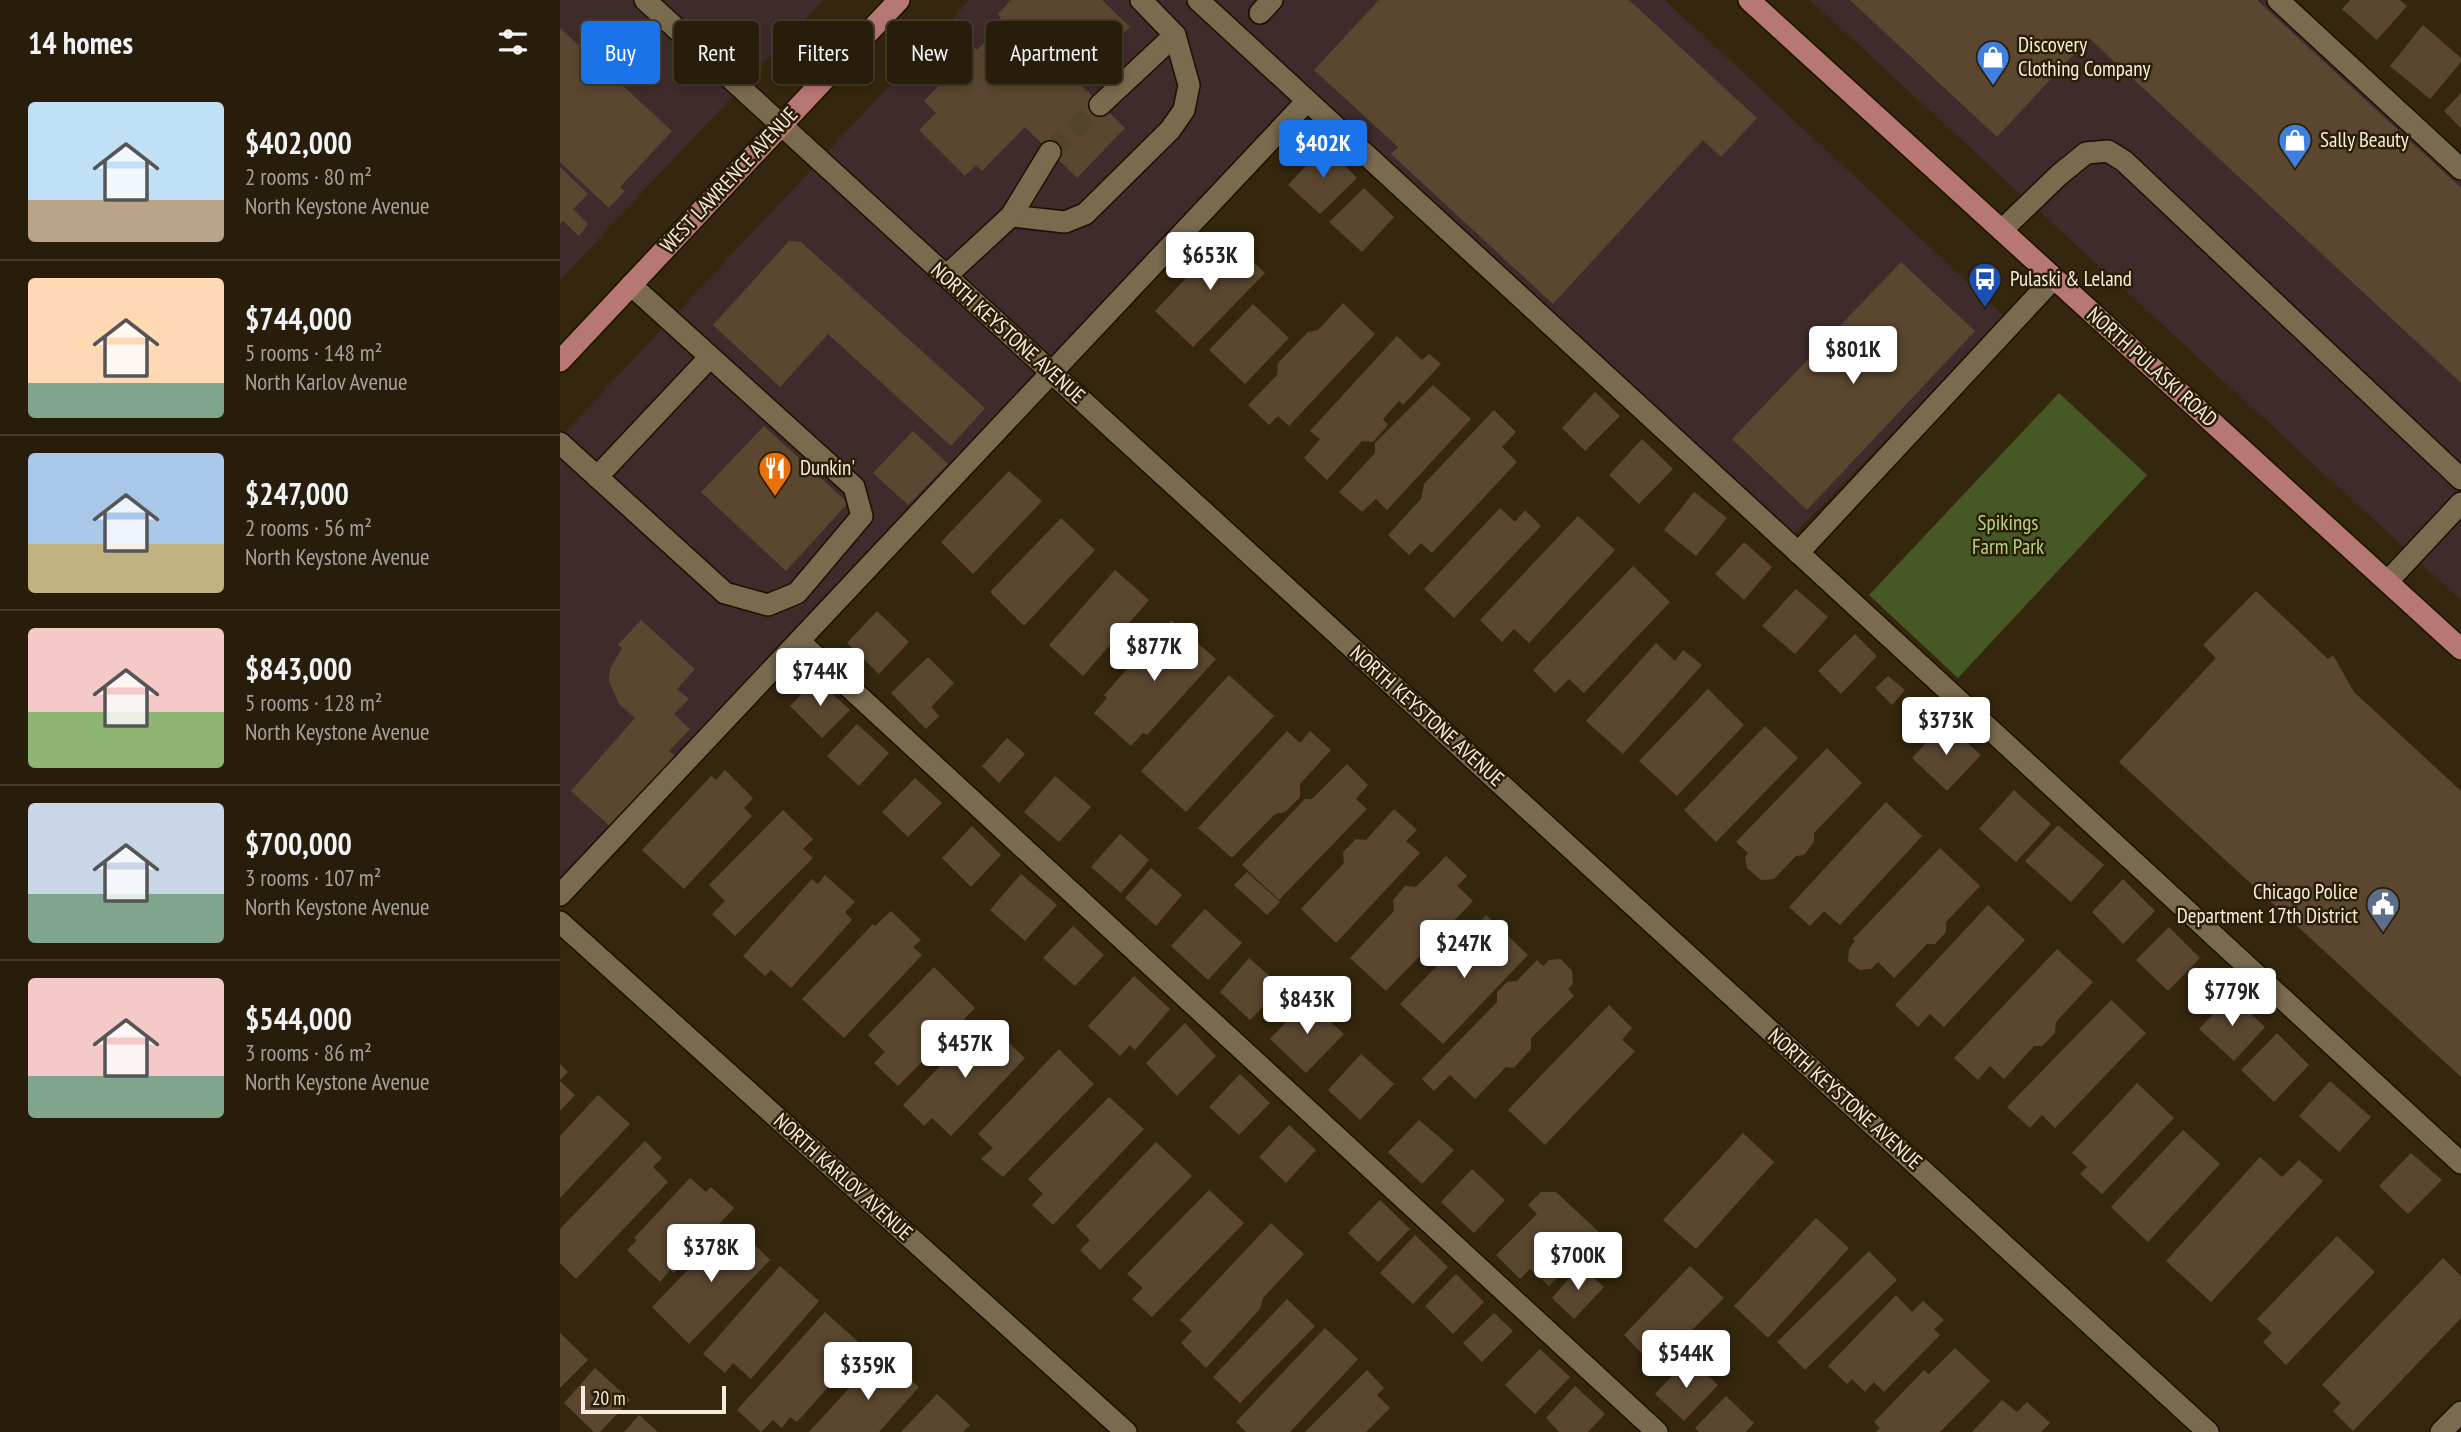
<!DOCTYPE html>
<html lang="en">
<head>
<meta charset="utf-8">
<style>
	body { margin:0; font-family:"PT Sans Narrow",sans-serif; background:#342a18; color:#f1f3f6; height:100vh; display:flex; flex-direction:column; font-size:26px; white-space:nowrap }
	* { box-sizing:border-box; margin:0 }
	p { font-size:23px; color:#a5a29c }
	.icon { flex:none; width:38px; height:38px; fill:none; stroke:currentColor; stroke-width:2; stroke-linecap:round; stroke-linejoin:round }
	.map { position:relative; flex:1; overflow:hidden }
	.drawer { display:flex; flex-direction:column; background:#281d0a; width:560px }
	.drawer>* { flex:none }
	.hud { position:absolute; left:21px; top:21px; width:665px; height:63px; display:flex; gap:14px }
	.scale { position:absolute; left:21px; bottom:18px; width:145px; box-sizing:border-box; padding-left:7px; border:4px solid #f6edde; border-top:0; font-size:19px; line-height:24px; white-space:nowrap; color:#f6edde; -webkit-text-stroke:5px #2b1e04; paint-order:stroke }
	.price { position:absolute; translate:-50% -60px; padding:0 16px; border-radius:7px; background:#fff; color:#222; font-size:23px; line-height:46px; filter:drop-shadow(0 2px 4px #0008) }
	.price::after { content:''; position:absolute; left:50%; top:42px; width:21px; height:16px; margin-left:-10px; background:inherit; clip-path:polygon(0 0,100% 0,50% 100%) }
	.price.on { background:#1a73e8; color:#fff }
	ul { padding:0; list-style:none }
	li { display:flex; align-items:center; gap:21px; height:175px; padding:0 28px }
	li+li { border-top:2px solid #443b2b }
	li span { display:grid; place-items:center; flex:none; width:196px; height:140px; border-radius:7px; color:#555 }
	li>.icon { margin-inline-start:auto }
	span .icon { width:84px; height:84px; fill:#fffc; stroke-width:1 }
	li b { font-size:30px }
	h2 { display:flex; justify-content:space-between; align-items:center; height:84px; padding:0 28px; font-size:30px }
	.pill { padding:0 24px; border-radius:7px; background:#281d0a; box-shadow:0 4px 10px #0003,0 0 0 2px #443b2b; font-size:24px; line-height:63px }
	.pill.on { background:#1a73e8; color:#fff }
	main { display:flex; flex:1; min-height:0 }
	.map>svg:first-child { display:block }
</style>
</head>
<body>
<main>
<section class="drawer">
<h2>14 homes<svg class="icon" aria-label="filters" viewBox="0 0 24 24"><path d="M4 7h16M4 17h16"/><circle cx="9" cy="7" r="2"/><circle cx="15" cy="17" r="2"/></svg></h2>
<ul>
<li><span style="background:linear-gradient(#bfe0f5 70%,#b9a48a 0)"><svg class="icon" aria-label="home" viewBox="0 0 24 24"><path d="M3 11l9-7 9 7M6 9v11h12V9"/></svg></span><div><b>$402,000</b><p>2 rooms · 80 m²</p><p>North Keystone Avenue</p></div></li>
<li><span style="background:linear-gradient(#ffd9b3 75%,#7fa58c 0)"><svg class="icon" aria-label="home" viewBox="0 0 24 24"><path d="M3 11l9-7 9 7M6 9v11h12V9"/></svg></span><div><b>$744,000</b><p>5 rooms · 148 m²</p><p>North Karlov Avenue</p></div></li>
<li><span style="background:linear-gradient(#a9c7e8 65%,#c2b280 0)"><svg class="icon" aria-label="home" viewBox="0 0 24 24"><path d="M3 11l9-7 9 7M6 9v11h12V9"/></svg></span><div><b>$247,000</b><p>2 rooms · 56 m²</p><p>North Keystone Avenue</p></div></li>
<li><span style="background:linear-gradient(#f6c9c9 60%,#8fb573 0)"><svg class="icon" aria-label="home" viewBox="0 0 24 24"><path d="M3 11l9-7 9 7M6 9v11h12V9"/></svg></span><div><b>$843,000</b><p>5 rooms · 128 m²</p><p>North Keystone Avenue</p></div></li>
<li><span style="background:linear-gradient(#c9d6e8 65%,#7fa58c 0)"><svg class="icon" aria-label="home" viewBox="0 0 24 24"><path d="M3 11l9-7 9 7M6 9v11h12V9"/></svg></span><div><b>$700,000</b><p>3 rooms · 107 m²</p><p>North Keystone Avenue</p></div></li>
<li><span style="background:linear-gradient(#f6c9c9 70%,#7fa58c 0)"><svg class="icon" aria-label="home" viewBox="0 0 24 24"><path d="M3 11l9-7 9 7M6 9v11h12V9"/></svg></span><div><b>$544,000</b><p>3 rooms · 86 m²</p><p>North Keystone Avenue</p></div></li>
</ul>
</section>
<div class="map">
<svg width="1901" height="1432" viewBox="0 0 1901 1432">
	<rect width="100%" height="100%" fill="#35270d"/>
	<g fill="#3f2b2b">
		<polygon points="0,0 263,0 0,280"/>
		<polygon points="410,0 1105,0 1445,317 1234,534 747,95 0,890 0,438"/>
		<polygon points="1250,0 1708,0 1901,178 1901,600"/>
	</g>
	<polygon fill="#465924" points="1499,393 1587,475 1398,678 1309,595"/>
	<g fill="#5b4730">
		<polygon points="451,0 542,0 570,27 530,68 527,65 514,78 565,128 517,178 465,127 422,171 416,165 405,176 359,130 376,113 364,101 415,48 417,50 429,38 425,34 441,17 438,14"/>
		<polygon points="819,0 1069,0 1197,118 1161,157 1143,140 993,304 831,154 838,147 754,70"/>
		<polygon points="1290,0 1697,0 1901,188 1901,383 1529,38 1437,137"/>
		<polygon points="1790,0 1840,0 1847,6 1817,40 1782,9"/>
		<polygon points="1863,25 1901,58 1901,62 1870,99 1830,66"/>
		<polygon points="0,28 112,131 60,187 65,191 49,208 0,162"/>
		<polygon points="1901,93 1901,128 1884,111"/>
		<polygon points="765,146 797,178 760,214 728,185"/>
		<polygon points="0,167 28,194 13,209 28,224 19,236 3,221 0,224"/>
		<polygon points="804,188 834,217 802,252 769,222"/>
		<polygon points="666,236 705,273 633,347 595,311"/>
		<polygon points="229,241 241,242 425,408 391,446 268,334 220,387 153,325"/>
		<polygon points="1341,262 1415,331 1247,510 1172,439"/>
		<polygon points="783,303 815,334 729,426 718,416 709,425 688,405 717,375 718,363 748,332 758,330"/>
		<polygon points="693,304 729,338 685,384 649,350"/>
		<polygon points="837,336 862,360 869,354 881,364 843,405 839,401 823,419 828,425 813,442 802,441 767,480 744,458 760,439 750,431"/>
		<polygon points="873,385 911,419 827,510 816,499 802,512 779,492 815,453 815,443"/>
		<polygon points="1035,392 1060,416 1025,451 1002,428"/>
		<polygon points="934,410 956,432 942,447 957,462 872,553 861,543 849,555 828,535 861,499 864,484"/>
		<polygon points="204,426 288,503 226,571 141,492"/>
		<polygon points="353,431 388,464 348,505 313,473"/>
		<polygon points="1082,439 1113,469 1079,504 1049,475"/>
		<polygon points="449,471 482,501 413,574 381,542"/>
		<polygon points="1134,492 1167,518 1136,556 1104,530"/>
		<polygon points="940,508 955,522 965,510 981,526 894,618 864,589"/>
		<polygon points="1018,516 1055,550 969,643 954,629 942,642 920,620"/>
		<polygon points="501,518 535,550 464,626 430,592"/>
		<polygon points="1184,542 1212,567 1184,600 1155,574"/>
		<polygon points="1073,566 1110,602 1024,693 1009,679 995,693 973,670"/>
		<polygon points="555,570 589,600 523,676 489,645"/>
		<polygon points="1236,589 1268,617 1235,654 1202,626"/>
		<polygon points="1696,591 1768,659 1773,655 1794,692 1901,791 1901,1077 1559,762 1656,658 1643,645"/>
		<polygon points="317,611 349,642 319,674 287,643"/>
		<polygon points="81,620 135,669 117,689 129,699 114,714 130,729 109,751 118,758 52,828 11,791 75,718 59,704 49,681 50,669 62,648 58,645"/>
		<polygon points="611,620 656,659 587,735 583,733 571,746 534,713 547,698 544,695"/>
		<polygon points="1295,634 1317,656 1281,694 1258,671"/>
		<polygon points="1096,643 1115,661 1123,650 1142,665 1063,754 1026,721"/>
		<polygon points="368,657 394,683 371,707 379,716 366,729 331,693"/>
		<polygon points="669,675 714,716 626,812 581,771"/>
		<polygon points="1328,676 1345,690 1332,705 1315,688"/>
		<polygon points="256,679 290,710 262,738 230,706"/>
		<polygon points="1148,689 1184,725 1117,796 1079,761"/>
		<polygon points="1385,723 1421,755 1387,791 1352,758"/>
		<polygon points="297,724 329,753 299,786 267,756"/>
		<polygon points="1205,726 1238,758 1156,842 1124,810"/>
		<polygon points="727,731 740,743 750,731 771,750 740,784 740,797 725,812 715,814 672,858 638,828"/>
		<polygon points="447,738 465,754 439,783 422,766"/>
		<polygon points="1267,748 1302,783 1254,833 1254,842 1244,855 1236,856 1214,879 1201,880 1187,868 1185,857 1188,853 1176,842"/>
		<polygon points="787,764 808,785 796,799 807,809 719,900 682,865 745,799 752,799"/>
		<polygon points="165,770 193,798 184,808 192,816 124,889 82,850 151,776 156,780"/>
		<polygon points="495,776 531,807 499,842 464,812"/>
		<polygon points="355,778 382,803 348,837 322,812"/>
		<polygon points="1454,790 1491,824 1456,862 1419,829"/>
		<polygon points="1326,802 1362,836 1280,925 1264,911 1250,926 1229,907"/>
		<polygon points="834,809 857,830 846,841 860,853 776,943 741,909 784,863 783,852 796,839 806,840"/>
		<polygon points="223,810 253,839 243,849 253,858 175,936 152,914 165,901 149,885"/>
		<polygon points="1498,825 1544,865 1511,902 1465,861"/>
		<polygon points="412,826 441,855 411,887 382,858"/>
		<polygon points="560,834 589,860 561,893 531,867"/>
		<polygon points="1380,848 1420,886 1386,922 1386,932 1375,944 1367,944 1334,978 1318,962 1311,969 1299,970 1288,961 1289,949 1295,941 1293,939"/>
		<polygon points="886,856 907,876 897,886 913,901 826,991 790,958 834,911 833,900 845,886 856,887"/>
		<polygon points="591,868 622,895 596,926 565,898"/>
		<polygon points="687,872 720,902 707,915 674,885"/>
		<polygon points="461,874 497,905 465,941 430,910"/>
		<polygon points="265,875 295,902 285,912 292,920 231,988 211,970 205,976 183,956 252,879 258,884"/>
		<polygon points="1563,879 1595,911 1563,944 1532,912"/>
		<polygon points="1428,905 1465,940 1384,1027 1370,1014 1358,1027 1335,1005"/>
		<polygon points="645,909 682,943 648,980 611,946"/>
		<polygon points="331,911 361,940 353,947 362,955 284,1038 242,999 313,924 315,926"/>
		<polygon points="926,915 968,955 883,1044 840,1004"/>
		<polygon points="513,926 544,955 515,986 483,958"/>
		<polygon points="1609,927 1640,958 1608,991 1576,960"/>
		<polygon points="1497,949 1533,982 1496,1022 1495,1033 1482,1046 1474,1046 1444,1079 1430,1066 1418,1080 1394,1058"/>
		<polygon points="689,958 722,987 690,1020 660,992"/>
		<polygon points="1001,959 1012,971 1013,984 1008,989 1014,996 971,1038 971,1049 954,1068 946,1067 915,1099 890,1075 874,1091 862,1079 937,1002 937,992 947,982 957,981 977,960 983,966 989,960"/>
		<polygon points="374,967 415,1008 338,1086 314,1063 325,1052 308,1035"/>
		<polygon points="574,976 610,1009 575,1050 570,1045 560,1056 528,1026"/>
		<polygon points="1671,995 1705,1027 1674,1061 1639,1029"/>
		<polygon points="747,1000 784,1034 746,1073 710,1039"/>
		<polygon points="1551,1000 1586,1033 1495,1128 1482,1115 1470,1128 1447,1107"/>
		<polygon points="1049,1005 1072,1028 1062,1040 1075,1051 985,1145 948,1110"/>
		<polygon points="426,1022 465,1058 391,1136 372,1118 364,1126 343,1105 414,1030 417,1033"/>
		<polygon points="625,1023 656,1056 617,1096 586,1063"/>
		<polygon points="1717,1033 1749,1065 1714,1102 1681,1070"/>
		<polygon points="499,1049 534,1084 443,1177 421,1159 433,1148 418,1134"/>
		<polygon points="801,1054 834,1084 800,1120 768,1090"/>
		<polygon points="0,1064 8,1072 0,1080"/>
		<polygon points="680,1074 710,1103 679,1135 649,1107"/>
		<polygon points="0,1081 15,1095 0,1111"/>
		<polygon points="1770,1081 1811,1117 1779,1152 1739,1116"/>
		<polygon points="1577,1083 1614,1118 1542,1194 1520,1174 1527,1167 1512,1153"/>
		<polygon points="38,1095 70,1124 0,1198 0,1136"/>
		<polygon points="549,1097 584,1129 493,1225 472,1205 483,1194 468,1179"/>
		<polygon points="859,1120 894,1150 862,1184 828,1152"/>
		<polygon points="729,1125 756,1150 726,1183 699,1157"/>
		<polygon points="1623,1130 1660,1164 1588,1242 1551,1207"/>
		<polygon points="1183,1133 1214,1162 1136,1249 1103,1220"/>
		<polygon points="85,1141 102,1158 93,1167 108,1182 16,1279 0,1263 0,1229"/>
		<polygon points="596,1142 632,1176 540,1270 520,1250 530,1240 516,1226"/>
		<polygon points="1851,1153 1882,1180 1848,1214 1819,1186"/>
		<polygon points="1700,1157 1722,1177 1739,1160 1763,1181 1651,1302 1606,1261"/>
		<polygon points="912,1169 945,1200 914,1233 881,1202"/>
		<polygon points="130,1178 146,1192 151,1187 174,1208 114,1273 110,1270 100,1282 67,1250 77,1240 74,1238"/>
		<polygon points="649,1190 684,1223 592,1317 572,1299 583,1288 567,1274"/>
		<polygon points="981,1192 996,1192 1041,1234 989,1286 970,1269 960,1279 936,1255 977,1214 968,1205"/>
		<polygon points="820,1200 850,1229 818,1262 788,1233"/>
		<polygon points="1256,1218 1289,1248 1208,1338 1174,1306"/>
		<polygon points="173,1223 210,1260 129,1344 92,1307"/>
		<polygon points="711,1223 744,1254 703,1298 700,1309 646,1368 621,1343 632,1331 620,1320"/>
		<polygon points="855,1235 888,1267 853,1304 820,1273"/>
		<polygon points="1777,1236 1815,1272 1726,1365 1703,1342 1712,1333 1697,1319"/>
		<polygon points="1309,1251 1337,1280 1245,1370 1217,1342"/>
		<polygon points="1883,1258 1901,1276 1901,1318 1793,1431 1773,1411 1781,1403 1762,1385"/>
		<polygon points="220,1266 259,1301 191,1379 173,1363 165,1373 143,1354"/>
		<polygon points="1020,1266 1044,1287 1014,1319 992,1298"/>
		<polygon points="1130,1266 1164,1298 1095,1367 1064,1335"/>
		<polygon points="896,1274 924,1302 893,1334 865,1306"/>
		<polygon points="1336,1295 1352,1312 1363,1301 1384,1320 1374,1329 1380,1335 1324,1392 1314,1382 1305,1392 1292,1379 1287,1384 1268,1366"/>
		<polygon points="727,1299 755,1326 680,1403 653,1377"/>
		<polygon points="265,1312 304,1347 237,1422 230,1417 222,1428 213,1420 201,1432 177,1410"/>
		<polygon points="934,1313 953,1331 922,1362 903,1343"/>
		<polygon points="765,1328 798,1359 730,1432 686,1432 676,1422"/>
		<polygon points="0,1333 28,1360 0,1388"/>
		<polygon points="1395,1348 1430,1381 1380,1432 1316,1432 1320,1428 1314,1422 1364,1370 1369,1374"/>
		<polygon points="980,1349 1010,1377 975,1414 945,1385"/>
		<polygon points="1129,1358 1158,1385 1124,1421 1095,1394"/>
		<polygon points="316,1359 337,1379 343,1373 359,1387 319,1432 249,1432"/>
		<polygon points="35,1368 70,1400 40,1432 34,1432 4,1403"/>
		<polygon points="807,1370 824,1388 817,1395 830,1408 806,1432 745,1432"/>
		<polygon points="1015,1386 1045,1414 1028,1432 999,1432 986,1418"/>
		<polygon points="377,1394 410,1425 403,1432 341,1432"/>
		<polygon points="1166,1396 1194,1423 1186,1432 1139,1432 1135,1428"/>
		<polygon points="1442,1400 1457,1412 1467,1402 1490,1423 1481,1432 1412,1432"/>
		<polygon points="79,1415 98,1432 64,1432"/>
	</g>
	<g fill="none" stroke-linecap="round" stroke-linejoin="round">
		<polyline stroke="#52452c" stroke-width="21" stroke-dasharray="21 10" stroke-linecap="butt" points="490,152 540,105"/>
		<defs>
			<g id="minor">
				<polyline points="85,0 1648,1432"/>
				<polyline points="638,0 1901,1163"/>
				<polyline points="1718,0 1901,169"/>
				<polyline points="700,13 712,0"/>
				<polyline points="540,105 615,35"/>
				<polyline points="451,216 505,222 525,214 610,130 624,110 629,85 615,35 581,0"/>
				<polyline points="1442,230 1499,175 1526,153 1548,151 1564,161 1901,479"/>
				<polyline points="386,276 451,216 490,152"/>
				<polyline points="0,443 165,593 208,605 237,593 302,516 294,487 71,285"/>
				<polyline points="37,477 150,357"/>
				<polyline points="1238,553 1494,278"/>
				<polyline points="1828,581 1901,503"/>
				<polyline points="239,641 1097,1432"/>
				<polyline points="0,895 747,101"/>
				<polyline points="0,922 566,1432"/>
				<polyline points="1881,1432 1901,1412"/>
			</g>
			<g id="major">
				<polyline points="1189,0 1901,649"/>
				<polyline points="0,361 339,0"/>
			</g>
		</defs>
		<use href="#minor" stroke="#1c1000" stroke-width="24"/>
		<use href="#major" stroke="#1c1000" stroke-width="24"/>
		<use href="#minor" stroke="#7a6a4e" stroke-width="21"/>
		<use href="#major" stroke="#b77773" stroke-width="21"/>
	</g>
	<defs>
		<symbol id="shop-pin" viewBox="-11 -11 22 30"><path d="M0 17L-7.5 6A9.5 9.5 0 1 1 7.5 6Z" fill="#3f7fe0" stroke="#2b1e04"/><path d="M-5-2.5h2.3a2.7 3.5 0 0 1 5.4 0H5L5.5 6h-11ZM-1.5-2.5h3a1.5 2.3 0 0 0-3 0Z" fill="#fff"/></symbol>
		<symbol id="bus-pin" viewBox="-11 -11 22 30"><path d="M0 17L-7.5 6A9.5 9.5 0 1 1 7.5 6Z" fill="#1a4fb4" stroke="#2b1e04"/><path d="M-5-6H5V4H4V6H2V4H-2V6H-4V4H-5ZM-3.5-4V0h7V-4ZM-3.5 1.2v1.5H-2V1.2ZM2 1.2v1.5H3.5V1.2Z" fill="#fff"/></symbol>
		<symbol id="restaurant-pin" viewBox="-11 -11 22 30"><path d="M0 17L-7.5 6A9.5 9.5 0 1 1 7.5 6Z" fill="#e8710a" stroke="#2b1e04"/><path d="M-5-6h1v4h1v-4h1v4h1v-4h1v5L-1.5 .5V6h-2V.5L-5-1ZM5-6V6H3V1.5H1.5Q1.5-4 5-6Z" fill="#fff"/></symbol>
		<symbol id="civic-pin" viewBox="-11 -11 22 30"><path d="M0 17L-7.5 6A9.5 9.5 0 1 1 7.5 6Z" fill="#5c6f8a" stroke="#2b1e04"/><path d="M-.6-6.5H3V-4.5H.6V-3L4-1V1h2V6H-6V1h2V-1L-.6-3ZM-1.2 2.5V6h2.4V2.5Z" fill="#fff"/></symbol>
	</defs>
	<g fill-rule="evenodd">
		<use href="#shop-pin" x="1414" y="38" width="38" height="52"/>
		<use href="#shop-pin" x="1716" y="121" width="38" height="52"/>
		<use href="#bus-pin" x="1406" y="260" width="38" height="52"/>
		<use href="#restaurant-pin" x="196" y="449" width="38" height="52"/>
		<use href="#civic-pin" x="1804" y="885" width="38" height="52"/>
	</g>
	<g text-anchor="middle" stroke-width="5" stroke-linejoin="round" paint-order="stroke">
		<g font-size="21" fill="#f6edde" stroke="#2b1e04" text-anchor="start">
			<text x="1458" y="52">Discovery<tspan x="1458" dy="24">Clothing Company</tspan></text>
			<text x="1760" y="147">Sally Beauty</text>
			<text x="1450" y="286">Pulaski &amp; Leland</text>
			<text x="240" y="475">Dunkin'</text>
			<text x="1798" y="899" text-anchor="end">Chicago Police<tspan x="1798" dy="24">Department 17th District</tspan></text>
		</g>
		<g font-size="21" fill="#f6edde" stroke="#2b1e04">
			<text transform="translate(169 180) rotate(-47)" y="7">WEST LAWRENCE AVENUE</text>
			<text transform="translate(448 333) rotate(42)" y="7">NORTH KEYSTONE AVENUE</text>
			<text transform="translate(1592 367) rotate(42)" y="7">NORTH PULASKI ROAD</text>
			<text transform="translate(867 716) rotate(42)" y="7">NORTH KEYSTONE AVENUE</text>
			<text transform="translate(1285 1099) rotate(42)" y="7">NORTH KEYSTONE AVENUE</text>
			<text transform="translate(283 1177) rotate(42)" y="7">NORTH KARLOV AVENUE</text>
		</g>
		<g font-size="21" fill="#b3d67c" stroke="#2b1e04">
			<text x="1448" y="530">Spikings<tspan x="1448" dy="24">Farm Park</tspan></text>
		</g>
	</g>
</svg>
<div class="scale">20 m</div>
<b class="price on" style="left:763px;top:180px">$402K</b>
<b class="price" style="left:650px;top:292px">$653K</b>
<b class="price" style="left:1293px;top:386px">$801K</b>
<b class="price" style="left:594px;top:683px">$877K</b>
<b class="price" style="left:260px;top:708px">$744K</b>
<b class="price" style="left:1386px;top:757px">$373K</b>
<b class="price" style="left:904px;top:980px">$247K</b>
<b class="price" style="left:1672px;top:1028px">$779K</b>
<b class="price" style="left:747px;top:1036px">$843K</b>
<b class="price" style="left:405px;top:1080px">$457K</b>
<b class="price" style="left:151px;top:1284px">$378K</b>
<b class="price" style="left:1018px;top:1292px">$700K</b>
<b class="price" style="left:1126px;top:1390px">$544K</b>
<b class="price" style="left:308px;top:1402px">$359K</b>
<div class="hud">
<a class="pill on">Buy</a>
<a class="pill">Rent</a>
<a class="pill">Filters</a>
<a class="pill">New</a>
<a class="pill">Apartment</a>
</div>
</div>
</main>
</body>
</html>
